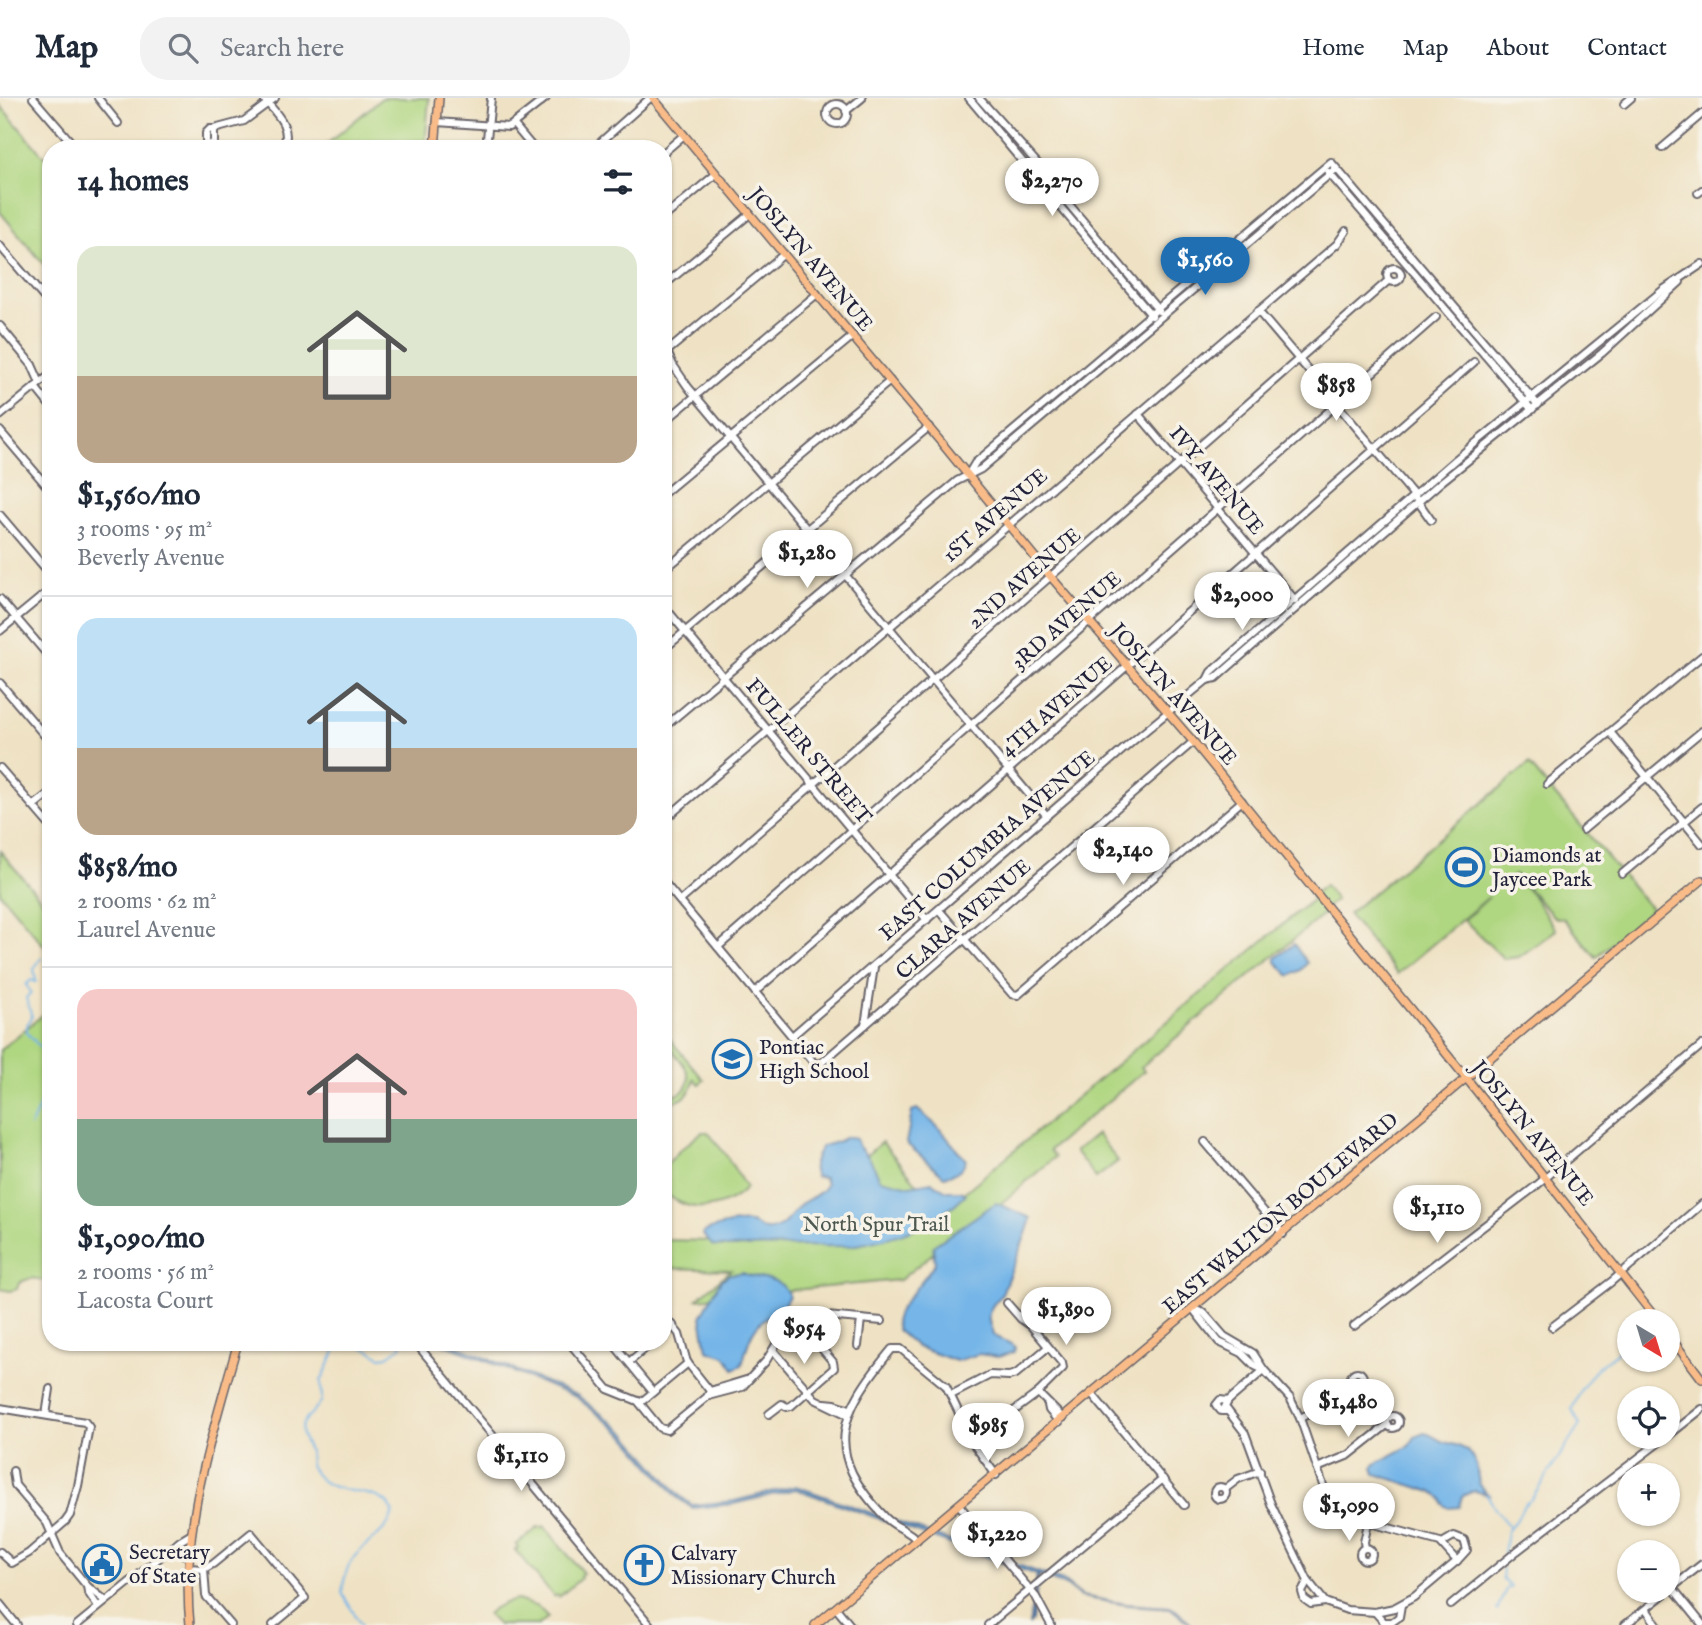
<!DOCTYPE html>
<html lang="en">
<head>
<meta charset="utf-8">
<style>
	body { margin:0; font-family:"IM FELL English",serif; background:#f2f2f3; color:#1f2937; height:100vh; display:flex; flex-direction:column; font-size:26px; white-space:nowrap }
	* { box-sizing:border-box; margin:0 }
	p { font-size:23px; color:#747a83 }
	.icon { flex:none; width:38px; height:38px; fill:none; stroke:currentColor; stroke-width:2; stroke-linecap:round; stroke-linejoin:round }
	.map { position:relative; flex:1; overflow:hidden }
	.side { position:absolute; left:42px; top:42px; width:630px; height:1211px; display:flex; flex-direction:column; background:#fff; border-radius:28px; box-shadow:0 2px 5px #0004 }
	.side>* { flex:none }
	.needle { width:46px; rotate:142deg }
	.tools { position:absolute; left:1617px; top:1211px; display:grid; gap:14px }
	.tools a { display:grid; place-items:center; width:63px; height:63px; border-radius:50%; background:#fff; box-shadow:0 2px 5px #0004; font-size:35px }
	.price { position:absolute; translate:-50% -60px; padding:0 16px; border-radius:24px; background:#fff; color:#222; font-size:23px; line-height:46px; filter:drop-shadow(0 2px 4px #0008) }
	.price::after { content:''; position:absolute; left:50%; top:42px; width:21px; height:16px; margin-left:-10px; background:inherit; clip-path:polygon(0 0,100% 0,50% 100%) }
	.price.on { background:#1f6fb2; color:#fff }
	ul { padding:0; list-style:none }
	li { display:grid; align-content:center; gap:14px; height:371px; padding:0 35px }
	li+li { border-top:2px solid #e0e1e3 }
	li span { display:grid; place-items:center; height:217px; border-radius:21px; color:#555 }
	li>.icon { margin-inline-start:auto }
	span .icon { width:126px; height:126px; fill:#fffc; stroke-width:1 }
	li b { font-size:30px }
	h2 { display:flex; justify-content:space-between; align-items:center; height:84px; padding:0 35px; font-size:30px }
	header { display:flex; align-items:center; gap:42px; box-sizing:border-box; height:98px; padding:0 35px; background:#fff; border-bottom:2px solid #e0e1e3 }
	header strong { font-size:33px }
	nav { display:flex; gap:38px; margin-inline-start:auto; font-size:24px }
	.search { width:490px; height:63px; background:#f2f2f3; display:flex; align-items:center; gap:18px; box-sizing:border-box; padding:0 24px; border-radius:28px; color:#747a83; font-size:26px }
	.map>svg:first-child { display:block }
</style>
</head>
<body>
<header>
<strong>Map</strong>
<div class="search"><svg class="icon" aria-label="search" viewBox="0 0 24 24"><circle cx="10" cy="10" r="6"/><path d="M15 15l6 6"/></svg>Search here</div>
<nav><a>Home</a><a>Map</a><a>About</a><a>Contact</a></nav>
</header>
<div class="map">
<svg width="1702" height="1527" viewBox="0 0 1702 1527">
	<rect width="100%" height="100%" fill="#f7f3e8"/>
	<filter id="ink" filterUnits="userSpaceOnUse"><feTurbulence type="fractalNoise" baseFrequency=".0143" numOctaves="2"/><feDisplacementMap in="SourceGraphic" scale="14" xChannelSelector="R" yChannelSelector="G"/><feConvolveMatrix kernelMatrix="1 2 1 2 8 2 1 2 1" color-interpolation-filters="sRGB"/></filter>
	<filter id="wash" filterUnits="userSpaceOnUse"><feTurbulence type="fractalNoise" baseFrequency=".00686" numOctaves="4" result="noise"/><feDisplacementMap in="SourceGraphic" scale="28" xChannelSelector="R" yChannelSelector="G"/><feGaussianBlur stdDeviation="1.57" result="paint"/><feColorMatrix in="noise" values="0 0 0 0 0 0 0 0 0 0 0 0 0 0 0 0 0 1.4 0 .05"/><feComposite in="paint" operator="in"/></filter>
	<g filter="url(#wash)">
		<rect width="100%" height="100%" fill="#efe2c4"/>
		<g fill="#afd680" stroke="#687c5e" stroke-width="2">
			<polygon points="382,0 429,0 425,51 321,51"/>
			<polygon points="0,7 51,67 51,175 0,114"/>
			<polygon points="1529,666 1652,812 1596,859 1564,821 1554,819 1515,776 1507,784 1517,780 1533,798 1556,832 1519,859 1504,861 1464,822 1489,799 1397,876 1348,816"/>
			<polygon points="0,753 51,813 51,856 0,795"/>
			<polygon points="1325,787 1336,802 1323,812 1325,815 1141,969 1144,973 1050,1052 1055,1059 962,1139 958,1135 900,1182 697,1201 731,1172 663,1170 663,1142 765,1144 882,1044 941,1114 1313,801 1311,798"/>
			<path d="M51,910V1186C38,1180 32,1178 19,1185L17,1191L10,1193L0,1191V952Z"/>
			<path d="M663,933L704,982L699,986L694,981C691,997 681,1006 663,1004V997C671,999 678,998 684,992C702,971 663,953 663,933Z"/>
			<path d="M702,1034H708L728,1060L746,1090C722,1114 689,1117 663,1093V1071L679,1053Z"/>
			<polygon points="1097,1036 1118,1063 1096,1080 1075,1053"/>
			<polygon points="544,1428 583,1475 580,1478 581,1480 559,1499 557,1497 554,1499 515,1452 518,1450 516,1447 539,1429 541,1430"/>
			<path d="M518,1502L538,1509L548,1519L539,1527H498L487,1516C497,1507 505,1504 518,1502Z"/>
		</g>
		<g fill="#74b5e8" stroke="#4b6c92" stroke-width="2">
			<polygon points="1294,846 1307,865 1301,872 1290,878 1276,864 1276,860"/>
			<path d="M917,1011L938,1029L966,1062C962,1072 954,1077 944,1078L906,1045L912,1014Z"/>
			<path d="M847,1039L856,1041L859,1049L870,1061L880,1081L910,1088L932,1084L947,1093H960L966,1096C935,1128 894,1141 850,1148L727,1149L713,1148L702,1136C709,1129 739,1123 750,1125C758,1126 762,1134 770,1132C786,1130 793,1112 804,1104C812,1099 821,1096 826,1087L824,1080L816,1079C810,1069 816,1057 822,1048L837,1044Z"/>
			<path d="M996,1105L1031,1120C1024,1146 1012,1168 1003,1193C1000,1202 991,1205 989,1216C987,1223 992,1230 993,1237L1013,1247L1015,1249L1014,1254L998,1259L979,1256L956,1263L917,1249L897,1232L895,1224L898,1214L935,1165L933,1148Z"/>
			<path d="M743,1175C760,1184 780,1175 789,1198C781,1215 771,1213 760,1225C749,1236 746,1253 742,1267L734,1271L725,1258L707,1252L701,1219L721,1182L730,1176Z"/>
			<polygon points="439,1244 447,1244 577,1297 626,1335 680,1398 692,1407 734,1403 796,1388 1063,1483 1082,1498 1127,1506 1170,1509 1176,1512 1192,1527 1170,1510 1127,1507 1081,1499 1067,1488 1039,1477 1032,1523 1029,1527 1037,1477 796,1391 734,1406 692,1410 678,1400 624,1337 576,1299"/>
			<path d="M1424,1335C1432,1336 1437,1342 1444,1344C1474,1350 1476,1359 1479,1387L1488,1396L1474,1393L1462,1398L1459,1409L1449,1410L1444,1407L1441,1400L1432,1394L1375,1376L1373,1369L1377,1365L1409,1348L1415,1339Z"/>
		</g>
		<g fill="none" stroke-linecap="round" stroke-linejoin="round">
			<g stroke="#74b5e8" stroke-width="2">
				<polyline points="41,860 34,871 36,884 31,882 26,887 31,894 26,900 32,919 27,927 27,935 51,961"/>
				<polyline points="30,1029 41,1005 51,997"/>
				<path d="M337,1244L334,1256L321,1283L322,1302C317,1311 306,1319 302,1328C299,1337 307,1346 309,1353C310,1359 309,1364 311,1369C328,1405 380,1383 393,1414C389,1435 363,1445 352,1462C345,1472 344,1483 342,1495L361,1527"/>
				<polyline points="347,1244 365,1250 381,1259 388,1258 402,1248 400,1244"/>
				<polyline points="1487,1396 1495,1411 1509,1429"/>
				<polyline points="1531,1402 1580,1327 1572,1311 1582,1290 1598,1269 1629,1245"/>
				<polyline points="1516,1423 1524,1407 1529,1403"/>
				<polyline points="1504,1457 1507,1432 1514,1424"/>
				<polyline points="1497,1512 1506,1491 1511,1489 1502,1481 1503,1470"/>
			</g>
		</g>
	</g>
	<g filter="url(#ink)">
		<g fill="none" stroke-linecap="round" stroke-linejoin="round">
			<defs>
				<g id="minor">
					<polyline points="33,0 77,51"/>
					<polyline points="98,0 118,25"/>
					<path d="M263,0C276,15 293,29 283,51"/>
					<polyline points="969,0 1152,218"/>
					<polyline points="979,0 1039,67 1067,104 1159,213"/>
					<polyline points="1624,6 1631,0"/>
					<circle cx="837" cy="16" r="10"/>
					<polyline points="846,13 862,0"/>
					<polyline points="437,24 509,29 546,0"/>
					<polyline points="514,27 534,51"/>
					<polygon points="210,31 214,31 214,44 210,47 206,45 206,35"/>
					<polyline points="214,31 244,23 275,0"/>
					<polyline points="1662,50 1702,16"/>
					<polyline points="116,51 118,49"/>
					<polyline points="486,51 491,0"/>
					<polyline points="593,51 650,0"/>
					<polyline points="663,55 684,37"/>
					<polyline points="1328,74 1532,312"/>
					<polyline points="1698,95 1702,92"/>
					<polyline points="663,120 716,76"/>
					<polyline points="0,148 51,208"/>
					<circle cx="1394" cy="177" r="7"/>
					<polyline points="663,188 750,116"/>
					<polyline points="1258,213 1412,395 1431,422"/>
					<polyline points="0,228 32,267 40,285"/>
					<polyline points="663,245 673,267 688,289 1047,718"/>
					<polyline points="664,256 784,156"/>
					<polyline points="35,289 51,309"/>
					<polyline points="1138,316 1295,502"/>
					<polyline points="0,318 51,276"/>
					<polyline points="663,325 817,196"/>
					<polyline points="0,333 51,393"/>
					<polyline points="969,375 975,365 1331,64 1538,307"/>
					<polyline points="663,396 853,238"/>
					<polyline points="0,417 51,477"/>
					<polyline points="663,473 890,283"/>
					<polyline points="0,501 51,561"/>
					<polyline points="663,507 927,822"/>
					<polyline points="0,533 51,491"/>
					<polyline points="663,552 929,329"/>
					<polyline points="1207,582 1216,580 1225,572 1441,384 1602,255 1680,184"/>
					<polyline points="0,585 51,645"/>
					<polyline points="663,630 957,383 981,371 1336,71"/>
					<polyline points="1610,634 1702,746"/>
					<polyline points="0,670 51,729"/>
					<polyline points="1547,686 1702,558"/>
					<polyline points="33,708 51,694"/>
					<polyline points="663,723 1337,146 1346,133"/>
					<polyline points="1583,732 1702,633"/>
					<polyline points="1622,776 1702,709"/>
					<polyline points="663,783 814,965 820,966 1193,644"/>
					<polyline points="680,803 1389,182"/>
					<polyline points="939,812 1012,896 1018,897 1242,703"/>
					<polyline points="718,849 1436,219"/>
					<polyline points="755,894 1474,264"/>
					<polyline points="865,927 874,869"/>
					<polyline points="792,938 1133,643 1207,582 1211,574 1456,361 1663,192 1702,166"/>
					<polyline points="1205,1044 1283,1136"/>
					<polyline points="1193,1211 1204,1215 1224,1238 1253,1255 1264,1272 1290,1300 1300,1320 1324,1390 1337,1409 1356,1421 1440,1444 1457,1463 1414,1499 1394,1510 1375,1514 1347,1512 1325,1504 1308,1483 1271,1406 1245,1335 1225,1309 1228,1303 1264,1272"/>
					<polyline points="1193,1211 1219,1244 1242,1255 1255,1268 1264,1272"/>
					<polyline points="1354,1228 1536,1088 1702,947"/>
					<polyline points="1552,1229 1611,1184 1702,1106"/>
					<polyline points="663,1235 673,1227"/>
					<polyline points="415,1244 650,1527"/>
					<polyline points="569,1244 608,1291 638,1303 660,1330 667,1332 707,1299 710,1293 687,1264 679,1236 663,1216"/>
					<polyline points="612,1244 653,1294"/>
					<polyline points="858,1248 861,1221"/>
					<polyline points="773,1252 815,1301 848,1317"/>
					<polyline points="629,1264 653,1244"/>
					<circle cx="1357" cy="1280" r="6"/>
					<polyline points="710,1293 746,1282"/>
					<polyline points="1038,1295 1063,1320"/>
					<polyline points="1092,1296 1184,1407"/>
					<polyline points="951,1297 990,1277 1009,1278 1016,1276 1048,1249"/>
					<polyline points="708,1298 742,1289 766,1263 780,1240 815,1217 882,1223"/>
					<polyline points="640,1305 688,1265"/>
					<polyline points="825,1305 835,1306 850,1311"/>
					<polyline points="1048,1307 1049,1312 1059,1324"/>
					<polyline points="0,1310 85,1324 89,1329 78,1388 70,1417 65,1424 29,1455 12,1465 0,1454"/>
					<polyline points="1227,1313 1221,1313 1216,1307 1220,1302 1228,1303"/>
					<polyline points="769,1316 782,1306 787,1309 791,1308 834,1270 833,1264 801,1226"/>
					<polyline points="46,1317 50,1291"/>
					<circle cx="1393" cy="1324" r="6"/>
					<polyline points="1300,1320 1319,1311 1352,1284"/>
					<polyline points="983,1336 1038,1295 1063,1270 1062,1265 1031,1228 1021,1221 1007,1205"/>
					<polyline points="1668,1338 1702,1311"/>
					<polyline points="1317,1370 1349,1357 1387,1327"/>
					<polyline points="13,1373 15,1387 47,1425 60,1455 87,1488 106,1503"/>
					<circle cx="1220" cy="1395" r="6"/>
					<polyline points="1225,1391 1238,1381 1260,1373"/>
					<polyline points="959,1407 1036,1499 1051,1527"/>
					<path d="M917,1442C908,1432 896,1430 886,1420C821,1354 839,1315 892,1251H901L946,1288L975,1348L996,1377"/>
					<polyline points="1442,1445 1454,1438 1464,1442 1467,1452 1457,1463"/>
					<circle cx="1366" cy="1456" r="6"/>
					<polyline points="1365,1450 1364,1444 1368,1425"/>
					<polyline points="168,1455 175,1453 188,1458"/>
					<polyline points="188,1470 204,1471 213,1466 251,1435 305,1500 273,1527"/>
					<polyline points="204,1471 206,1498 231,1527"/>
					<polyline points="1308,1483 1302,1494 1304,1501 1311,1506 1325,1504"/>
					<polyline points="87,1488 88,1494 98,1509"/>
					<polyline points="1672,1489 1702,1526"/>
					<polyline points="0,1506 17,1527"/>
					<polyline points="1451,1507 1517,1453 1666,1339"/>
					<polyline points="836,1510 850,1527"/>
					<polyline points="1646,1511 1657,1527"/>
					<polyline points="1375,1514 1384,1524 1392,1524 1399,1519 1401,1507"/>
					<polyline points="77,1527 180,1443 190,1437"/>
					<polyline points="988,1527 1163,1381"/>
					<polyline points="1625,1527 1702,1466"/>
				</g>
				<g id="major">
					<polyline points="653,0 940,343 1051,479 1197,648 1467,981 1658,1223"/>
					<polyline points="435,51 439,0"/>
					<polyline points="1668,1236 1702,1281"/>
					<path d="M190,1527C180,1430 212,1337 238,1244"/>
					<polyline points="815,1527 1702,782"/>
				</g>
			</defs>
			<use href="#minor" stroke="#6a656b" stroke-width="10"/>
			<use href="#major" stroke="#6a656b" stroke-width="10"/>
			<use href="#minor" stroke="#fff" stroke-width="6"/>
			<use href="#major" stroke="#f9bc89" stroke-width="7"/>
		</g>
	</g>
	<defs>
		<symbol id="stadium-ring" viewBox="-11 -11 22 22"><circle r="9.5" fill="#f7f3e8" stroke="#1f6fb2" stroke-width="1.5"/><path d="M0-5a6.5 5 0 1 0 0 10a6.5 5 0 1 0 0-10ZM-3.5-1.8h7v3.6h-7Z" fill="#1f6fb2"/></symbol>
		<symbol id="school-ring" viewBox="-11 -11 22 22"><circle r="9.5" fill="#f7f3e8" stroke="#1f6fb2" stroke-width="1.5"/><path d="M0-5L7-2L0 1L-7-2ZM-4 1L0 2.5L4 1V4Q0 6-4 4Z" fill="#1f6fb2"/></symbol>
		<symbol id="civic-ring" viewBox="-11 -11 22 22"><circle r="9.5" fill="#f7f3e8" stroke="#1f6fb2" stroke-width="1.5"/><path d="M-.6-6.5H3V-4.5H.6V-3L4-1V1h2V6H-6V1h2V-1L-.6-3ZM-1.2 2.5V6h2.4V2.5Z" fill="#1f6fb2"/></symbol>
		<symbol id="church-ring" viewBox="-11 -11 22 22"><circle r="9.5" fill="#f7f3e8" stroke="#1f6fb2" stroke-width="1.5"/><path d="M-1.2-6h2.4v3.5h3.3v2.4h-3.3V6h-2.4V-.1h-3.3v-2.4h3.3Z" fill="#1f6fb2"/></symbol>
	</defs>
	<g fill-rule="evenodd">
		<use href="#stadium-ring" x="1443" y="747" width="44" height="44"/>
		<use href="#school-ring" x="710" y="939" width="44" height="44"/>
		<use href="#civic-ring" x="80" y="1444" width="44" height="44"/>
		<use href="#church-ring" x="622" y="1445" width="44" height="44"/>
	</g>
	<g text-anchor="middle" stroke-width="7" stroke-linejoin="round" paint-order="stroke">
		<g font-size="21" fill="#22223b" stroke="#f7f3e8">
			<text transform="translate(811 161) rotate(50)" y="7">JOSLYN AVENUE</text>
			<text transform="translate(1217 382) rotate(50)" y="7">IVY AVENUE</text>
			<text transform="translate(995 417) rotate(-41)" y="7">1ST AVENUE</text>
			<text transform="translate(1024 480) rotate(-41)" y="7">2ND AVENUE</text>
			<text transform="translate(1066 522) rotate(-41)" y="7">3RD AVENUE</text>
			<text transform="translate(1174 596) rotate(49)" y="7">JOSLYN AVENUE</text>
			<text transform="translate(1056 608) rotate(-41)" y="7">4TH AVENUE</text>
			<text transform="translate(809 653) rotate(50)" y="7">FULLER STREET</text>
			<text transform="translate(987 747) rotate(-41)" y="7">EAST COLUMBIA AVENUE</text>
			<text transform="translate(963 821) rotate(-41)" y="7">CLARA AVENUE</text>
			<text transform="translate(1533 1035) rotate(51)" y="7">JOSLYN AVENUE</text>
			<text transform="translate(1280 1115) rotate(-40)" y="7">EAST WALTON BOULEVARD</text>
		</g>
		<g font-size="21" fill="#22223b" stroke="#f7f3e8" text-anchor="start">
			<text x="1492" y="764">Diamonds at<tspan x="1492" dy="24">Jaycee Park</tspan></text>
			<text x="759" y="956">Pontiac<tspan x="759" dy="24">High School</tspan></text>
			<text x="129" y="1461">Secretary<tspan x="129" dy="24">of State</tspan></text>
			<text x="671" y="1462">Calvary<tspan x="671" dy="24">Missionary Church</tspan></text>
		</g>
		<g font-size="21" fill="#4c5850" stroke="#f7f3e8">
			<text x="876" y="1133">North Spur Trail</text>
		</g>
	</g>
</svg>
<div class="tools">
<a><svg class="needle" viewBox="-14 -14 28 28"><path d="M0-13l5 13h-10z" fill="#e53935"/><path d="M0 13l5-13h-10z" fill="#747a83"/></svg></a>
<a><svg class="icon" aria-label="locate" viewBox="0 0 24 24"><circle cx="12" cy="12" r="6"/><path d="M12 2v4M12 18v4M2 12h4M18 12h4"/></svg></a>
<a>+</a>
<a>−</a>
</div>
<b class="price" style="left:1052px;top:120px">$2,270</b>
<b class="price on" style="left:1205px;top:199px">$1,560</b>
<b class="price" style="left:1336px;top:325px">$858</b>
<b class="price" style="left:807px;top:492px">$1,280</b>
<b class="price" style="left:1242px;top:534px">$2,000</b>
<b class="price" style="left:1123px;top:789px">$2,140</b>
<b class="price" style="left:1437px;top:1147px">$1,110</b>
<b class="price" style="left:1066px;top:1249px">$1,890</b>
<b class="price" style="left:804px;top:1268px">$954</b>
<b class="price" style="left:1348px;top:1341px">$1,480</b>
<b class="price" style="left:988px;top:1365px">$985</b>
<b class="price" style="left:521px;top:1395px">$1,110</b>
<b class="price" style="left:1349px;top:1445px">$1,090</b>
<b class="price" style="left:997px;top:1473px">$1,220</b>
<section class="side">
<h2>14 homes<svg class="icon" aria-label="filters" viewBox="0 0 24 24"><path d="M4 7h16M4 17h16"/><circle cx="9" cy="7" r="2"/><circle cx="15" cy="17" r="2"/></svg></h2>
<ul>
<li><span style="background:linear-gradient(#dfe7d0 60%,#b9a48a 0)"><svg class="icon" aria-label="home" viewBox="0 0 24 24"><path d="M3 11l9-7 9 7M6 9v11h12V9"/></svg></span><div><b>$1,560/mo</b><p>3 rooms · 95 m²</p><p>Beverly Avenue</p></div></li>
<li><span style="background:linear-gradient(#bfe0f5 60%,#b9a48a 0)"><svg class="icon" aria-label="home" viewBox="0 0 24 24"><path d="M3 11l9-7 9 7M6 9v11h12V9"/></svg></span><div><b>$858/mo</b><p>2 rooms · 62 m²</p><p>Laurel Avenue</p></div></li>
<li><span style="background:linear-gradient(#f6c9c9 60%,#7fa58c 0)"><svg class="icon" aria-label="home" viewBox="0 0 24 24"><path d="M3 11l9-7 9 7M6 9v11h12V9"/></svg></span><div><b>$1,090/mo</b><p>2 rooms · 56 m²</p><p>Lacosta Court</p></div></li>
</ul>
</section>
</div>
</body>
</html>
